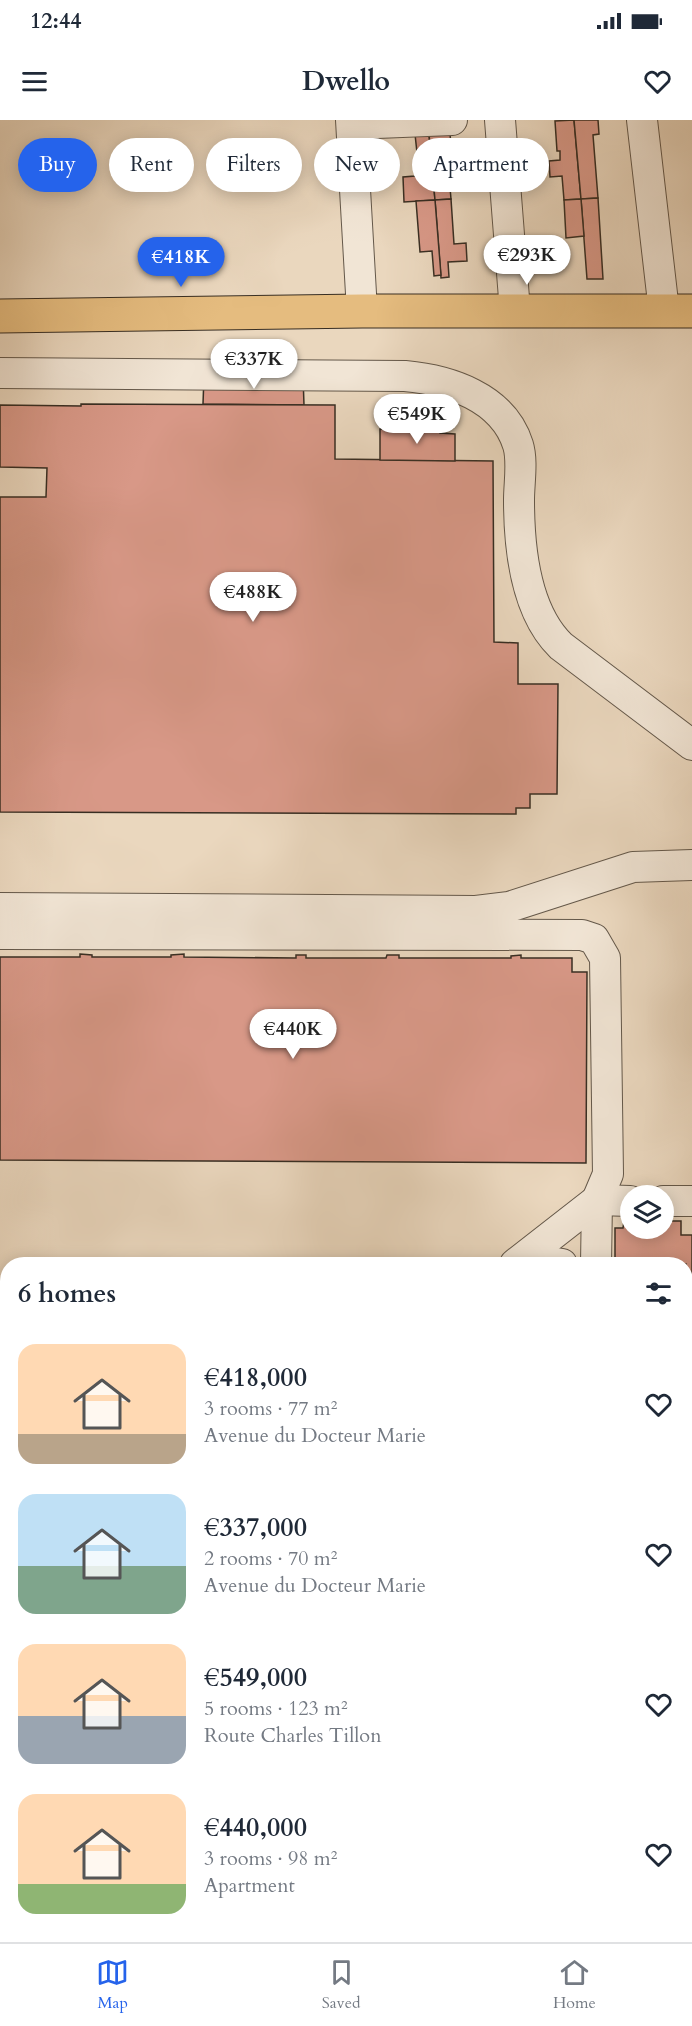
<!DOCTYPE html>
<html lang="en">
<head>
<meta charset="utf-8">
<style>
	body { margin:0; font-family:Cardo,serif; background:#f2f2f3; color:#1f2937; height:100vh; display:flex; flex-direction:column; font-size:22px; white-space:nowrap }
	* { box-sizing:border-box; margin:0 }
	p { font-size:20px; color:#747a83 }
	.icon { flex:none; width:33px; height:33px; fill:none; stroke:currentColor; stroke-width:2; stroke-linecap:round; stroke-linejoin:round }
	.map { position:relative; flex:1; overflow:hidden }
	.drawer { position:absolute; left:0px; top:1137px; width:693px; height:686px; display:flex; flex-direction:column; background:#fff; border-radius:24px 24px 0 0; box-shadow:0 3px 15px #0003 }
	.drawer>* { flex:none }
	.guide { position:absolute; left:18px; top:18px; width:657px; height:54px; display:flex; gap:12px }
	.buttons { position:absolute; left:620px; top:1065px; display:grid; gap:12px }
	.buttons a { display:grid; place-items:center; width:54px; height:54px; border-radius:50%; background:#fff; box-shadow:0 3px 15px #0003; font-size:30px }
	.price { position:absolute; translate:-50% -51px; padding:0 14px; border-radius:21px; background:#fff; color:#222; font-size:20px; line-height:39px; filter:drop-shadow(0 2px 3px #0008) }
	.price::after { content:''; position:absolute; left:50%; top:36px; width:18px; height:14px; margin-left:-9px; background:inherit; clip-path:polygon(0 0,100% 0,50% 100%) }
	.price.on { background:#2563eb; color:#fff }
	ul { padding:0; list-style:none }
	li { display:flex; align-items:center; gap:18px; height:150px; padding:0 18px }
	li span { display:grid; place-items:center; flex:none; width:168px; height:120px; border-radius:18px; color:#555 }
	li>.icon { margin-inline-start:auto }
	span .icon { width:72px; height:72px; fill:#fffc; stroke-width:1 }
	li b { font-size:26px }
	h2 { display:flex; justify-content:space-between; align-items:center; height:72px; padding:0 18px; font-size:26px }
	.chip { padding:0 21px; border-radius:27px; background:#fff; box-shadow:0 3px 15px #0003; font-size:21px; line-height:54px }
	.chip.on { background:#2563eb; color:#fff }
	.status { display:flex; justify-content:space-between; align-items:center; height:42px; padding:0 30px; background:#fff; direction:ltr }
	.status svg { height:16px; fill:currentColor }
	header { display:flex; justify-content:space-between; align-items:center; height:78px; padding:0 18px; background:#fff; font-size:27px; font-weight:800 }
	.menu { display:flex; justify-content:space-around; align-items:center; height:84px; border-top:2px solid #e0e1e3; background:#fff; font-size:16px; color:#747a83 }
	.menu a { display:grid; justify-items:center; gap:3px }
	.menu .on { color:#2563eb }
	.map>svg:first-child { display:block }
</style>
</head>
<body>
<div class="status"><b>12:44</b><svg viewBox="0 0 49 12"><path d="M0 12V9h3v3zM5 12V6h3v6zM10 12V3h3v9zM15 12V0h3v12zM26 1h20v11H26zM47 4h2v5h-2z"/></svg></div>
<header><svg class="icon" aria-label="menu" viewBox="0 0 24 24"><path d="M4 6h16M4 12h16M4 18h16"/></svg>Dwello<svg class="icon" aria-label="heart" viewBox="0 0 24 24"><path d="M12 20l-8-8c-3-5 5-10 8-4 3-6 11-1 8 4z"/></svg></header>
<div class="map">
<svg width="692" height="1822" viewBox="0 0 692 1822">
	<rect width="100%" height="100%" fill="#ead7be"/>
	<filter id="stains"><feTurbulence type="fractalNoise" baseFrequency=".00333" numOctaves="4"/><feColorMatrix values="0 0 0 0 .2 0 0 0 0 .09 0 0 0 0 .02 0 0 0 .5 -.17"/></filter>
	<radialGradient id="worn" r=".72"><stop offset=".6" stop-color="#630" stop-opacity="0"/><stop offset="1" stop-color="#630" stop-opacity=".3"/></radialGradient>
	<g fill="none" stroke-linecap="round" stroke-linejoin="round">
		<g stroke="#918270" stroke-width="72">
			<polyline points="0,1273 8,1273"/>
			<polyline points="407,1822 408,1815"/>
		</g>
	</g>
	<g fill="#d89887" stroke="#382e23" stroke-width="1.5">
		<polygon points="574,0 581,79 564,80 562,56 550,57 549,41 560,40 560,31 557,31 555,1"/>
		<polygon points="574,0 598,0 599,14 593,15 598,78 581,79"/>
		<polygon points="415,14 429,14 435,80 404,82 403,57 415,56 415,42 418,42"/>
		<polygon points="429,14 450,14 452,37 457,37 458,55 449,56 451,79 435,80"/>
		<polygon points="598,78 603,159 587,159 581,79"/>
		<polygon points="451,79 454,124 466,123 467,141 448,142 449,157 441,158 435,80"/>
		<polygon points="581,79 584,116 566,118 564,80"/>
		<polygon points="435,80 441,155 434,156 432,131 420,132 416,81"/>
		<polygon points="204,256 303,256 304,285 203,284"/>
		<polygon points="81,284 335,285 335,339 493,341 494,522 518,523 518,564 558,564 557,674 530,674 530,688 516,688 516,694 0,692 0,377 46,377 47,348 0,347 0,285 81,286"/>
		<polygon points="380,309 440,309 440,313 455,314 455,341 380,340"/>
		<polygon points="80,834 92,835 92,837 171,837 171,835 184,834 184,837 296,838 296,835 306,835 306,838 386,838 387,835 399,835 399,838 511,838 511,836 521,835 521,838 572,838 572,852 587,852 586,1043 0,1040 0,837 80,837"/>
		<polygon points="624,1101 630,1101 630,1108 663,1108 663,1101 681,1101 681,1115 692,1115 692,1729 686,1729 686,1144 615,1144 615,1108 623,1108"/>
	</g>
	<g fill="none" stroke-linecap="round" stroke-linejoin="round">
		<defs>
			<g id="minor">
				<polyline points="351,0 362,191"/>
				<polyline points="500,0 515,191"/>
				<polyline points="642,0 664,191"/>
				<polyline points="352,4 452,0"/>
				<path d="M0,253L405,256C449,260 503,277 518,325C523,341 519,363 519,380C519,428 525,491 561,526L692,625"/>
				<polyline points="0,788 476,791 509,787 633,747 692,745"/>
				<polyline points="0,814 582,815 594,819 605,838 608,1054 597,1080 596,1144"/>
				<polyline points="663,1081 692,1081"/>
				<polyline points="515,1144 597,1080 630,1081"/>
				<polyline points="523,1144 544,1141 562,1144"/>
				<polyline points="0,1446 8,1446"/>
				<polyline points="686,1758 692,1758"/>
				<polyline points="576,1822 578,1815"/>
			</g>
			<polyline id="major" points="0,196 362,191 692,191"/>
		</defs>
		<use href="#minor" stroke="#64584a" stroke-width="32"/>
		<use href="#major" stroke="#382e23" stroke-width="35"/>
		<use href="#minor" stroke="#f1e5d5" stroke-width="30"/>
		<use href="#major" stroke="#e5bc7f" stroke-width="33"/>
	</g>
	<rect width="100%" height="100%" filter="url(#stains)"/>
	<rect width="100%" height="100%" fill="url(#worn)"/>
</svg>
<div class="buttons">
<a><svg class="icon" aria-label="layers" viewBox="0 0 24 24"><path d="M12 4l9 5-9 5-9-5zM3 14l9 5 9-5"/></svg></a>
</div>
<b class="price" style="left:527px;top:166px">€293K</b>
<b class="price on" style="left:181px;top:168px">€418K</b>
<b class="price" style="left:254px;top:270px">€337K</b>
<b class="price" style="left:417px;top:325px">€549K</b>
<b class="price" style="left:253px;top:503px">€488K</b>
<b class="price" style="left:293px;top:940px">€440K</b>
<div class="guide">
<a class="chip on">Buy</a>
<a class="chip">Rent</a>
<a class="chip">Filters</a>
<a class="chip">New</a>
<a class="chip">Apartment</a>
</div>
<section class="drawer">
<h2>6 homes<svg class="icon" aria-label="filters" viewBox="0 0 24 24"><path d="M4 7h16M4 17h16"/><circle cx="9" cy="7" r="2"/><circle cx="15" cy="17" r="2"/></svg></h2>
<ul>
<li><span style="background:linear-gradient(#ffd9b3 75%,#b9a48a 0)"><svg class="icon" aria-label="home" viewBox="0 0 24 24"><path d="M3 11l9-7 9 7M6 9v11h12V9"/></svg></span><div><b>€418,000</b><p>3 rooms · 77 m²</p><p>Avenue du Docteur Marie</p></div><svg class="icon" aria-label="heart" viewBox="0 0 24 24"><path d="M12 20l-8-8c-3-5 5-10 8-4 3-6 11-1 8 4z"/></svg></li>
<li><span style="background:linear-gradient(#bfe0f5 60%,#7fa58c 0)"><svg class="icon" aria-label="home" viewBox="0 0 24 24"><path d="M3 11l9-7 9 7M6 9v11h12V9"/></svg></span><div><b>€337,000</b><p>2 rooms · 70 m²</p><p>Avenue du Docteur Marie</p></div><svg class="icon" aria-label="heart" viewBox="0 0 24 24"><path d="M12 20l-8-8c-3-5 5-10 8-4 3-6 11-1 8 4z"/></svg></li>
<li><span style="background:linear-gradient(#ffd9b3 60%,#9aa5b1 0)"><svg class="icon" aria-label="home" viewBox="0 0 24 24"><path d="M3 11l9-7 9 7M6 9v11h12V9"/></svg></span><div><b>€549,000</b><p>5 rooms · 123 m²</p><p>Route Charles Tillon</p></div><svg class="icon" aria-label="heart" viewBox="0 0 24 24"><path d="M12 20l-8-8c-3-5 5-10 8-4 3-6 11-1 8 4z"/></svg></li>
<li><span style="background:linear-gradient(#ffd9b3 75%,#8fb573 0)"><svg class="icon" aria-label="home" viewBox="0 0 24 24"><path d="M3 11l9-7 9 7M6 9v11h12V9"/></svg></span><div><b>€440,000</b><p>3 rooms · 98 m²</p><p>Apartment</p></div><svg class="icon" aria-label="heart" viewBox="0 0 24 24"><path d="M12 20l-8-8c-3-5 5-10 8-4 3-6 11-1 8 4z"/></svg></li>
</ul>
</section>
</div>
<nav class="menu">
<a class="on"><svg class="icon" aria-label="map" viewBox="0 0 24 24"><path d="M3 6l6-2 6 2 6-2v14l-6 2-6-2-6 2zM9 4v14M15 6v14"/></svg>Map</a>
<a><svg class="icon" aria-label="saved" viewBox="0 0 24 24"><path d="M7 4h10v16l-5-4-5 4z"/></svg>Saved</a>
<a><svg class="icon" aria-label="home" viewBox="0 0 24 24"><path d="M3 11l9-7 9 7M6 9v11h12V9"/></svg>Home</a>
</nav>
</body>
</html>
